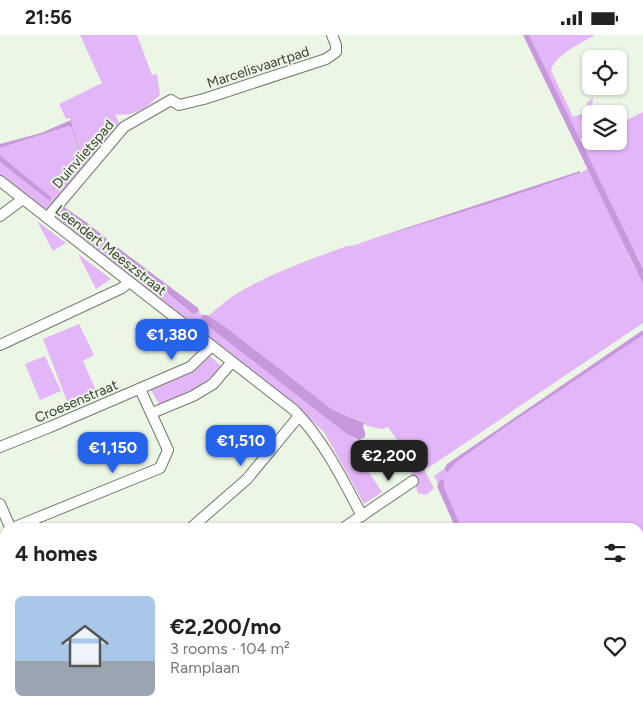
<!DOCTYPE html>
<html lang="en">
<head>
<meta charset="utf-8">
<style>
	body { margin:0; font-family:Figtree,sans-serif; background:#f2f2f2; color:#222; height:100vh; display:flex; flex-direction:column; font-size:19px; white-space:nowrap }
	* { box-sizing:border-box; margin:0 }
	p { font-size:16px; color:#767676 }
	.icon { flex:none; width:28px; height:28px; fill:none; stroke:currentColor; stroke-width:2; stroke-linecap:round; stroke-linejoin:round }
	.map { position:relative; flex:1; overflow:hidden }
	.drawer { position:absolute; left:0px; top:488px; width:644px; height:196px; display:flex; flex-direction:column; background:#fff; border-radius:15px 15px 0 0; box-shadow:0 1px 4px #0004 }
	.drawer>* { flex:none }
	.controls { position:absolute; left:582px; top:15px; display:grid; gap:10px }
	.controls a { display:grid; place-items:center; width:45px; height:45px; border-radius:8px; background:#fff; box-shadow:0 1px 4px #0004; font-size:25px }
	.price { position:absolute; translate:-50% -42px; padding:0 11px; border-radius:10px; background:#2563eb; color:#fff; font-size:16px; line-height:32px; filter:drop-shadow(0 1px 2px #0008) }
	.price::after { content:''; position:absolute; left:50%; top:30px; width:15px; height:11px; margin-left:-8px; background:inherit; clip-path:polygon(0 0,100% 0,50% 100%) }
	.price.selected { background:#222; color:#fff }
	ul { padding:0; list-style:none }
	li { display:flex; align-items:center; gap:15px; height:125px; padding:0 15px }
	li+li { border-top:1px solid #e0e0e0 }
	li span { display:grid; place-items:center; flex:none; width:140px; height:100px; border-radius:8px; color:#555 }
	li>.icon { margin-inline-start:auto }
	span .icon { width:60px; height:60px; fill:#fffc; stroke-width:1 }
	li b { font-size:21px }
	h2 { display:flex; justify-content:space-between; align-items:center; height:60px; padding:0 15px; font-size:21px }
	.status { display:flex; justify-content:space-between; align-items:center; height:35px; padding:0 25px; background:#fff; direction:ltr }
	.status svg { height:14px; fill:currentColor }
	.map>svg:first-child { display:block }
</style>
</head>
<body>
<div class="status"><b>21:56</b><svg viewBox="0 0 49 12"><path d="M0 12V9h3v3zM5 12V6h3v6zM10 12V3h3v9zM15 12V0h3v12zM26 1h20v11H26zM47 4h2v5h-2z"/></svg></div>
<div class="map">
<svg width="643" height="683" viewBox="0 0 643 683">
	<rect width="100%" height="100%" fill="#ecf6e5"/>
	<g fill="#e3b7f7">
		<path d="M80,0H137L152,40L157,39L160,60C146,73 136,82 115,79L120,90L79,137L67,154L47,174L42,173L0,141V126L51,162L0,120V113L69,91L72,93L80,126H82L71,85L69,83L66,84L59,69L102,48Z"/>
		<path d="M529,0H595C583,7 555,20 551,35L573,82L587,77V67L593,63L592,75L595,79H591V85L589,84L581,87L582,103L579,105Z"/>
		<path d="M643,77V234L635,217L628,219L643,249V288L431,431L424,434L434,453L426,460L418,458L410,434L416,432L388,392L382,394L368,391L358,385L333,375L223,290L208,281C217,274 226,265 236,259C271,238 309,225 347,211L355,210L580,138L589,133L580,107L591,102V106H619V89Z"/>
		<polygon points="62,175 193,279 198,277 202,280 201,283 204,287 348,400 355,404 374,432 368,436 382,457 364,469 324,397 312,386 196,294 195,289 192,286 186,287 58,185 57,180"/>
		<polygon points="37,186 66,208 53,216"/>
		<polygon points="78,219 82,222 111,244 96,254"/>
		<polygon points="79,289 94,320 83,326 97,358 69,371 43,304"/>
		<polygon points="643,298 643,579 639,583 639,492 461,492 434,441"/>
		<polygon points="45,321 61,356 40,365 25,329"/>
		<path d="M210,321L222,332C205,351 183,360 159,369L151,355L191,338Z"/>
		<polygon points="643,606 643,683 561,683 566,679 639,679 639,610"/>
		<polygon points="407,679 504,679 501,683 408,683"/>
	</g>
	<g fill="#c798dc">
		<polygon points="523,0 529,0 643,234 643,249"/>
		<polygon points="71,85 82,126 81,127 72,93 69,91 0,113 0,109 41,98"/>
		<polygon points="0,120 51,162 51,165 50,166 0,127"/>
		<polygon points="580,136 580,138 494,167 354,210"/>
		<polygon points="64,172 86,187 107,204 104,209 62,175"/>
		<polygon points="117,212 198,273 199,277 193,279 114,215 115,213"/>
		<polygon points="202,280 207,280 223,290 333,375 364,388 363,392 365,397 365,402 359,405 348,400 203,287 201,283"/>
		<polygon points="643,295 643,300 507,391 456,427 448,437 444,435 447,429"/>
		<polygon points="441,444 444,445 444,453 461,492 455,492 437,451"/>
	</g>
	<g fill="none" stroke-linecap="round" stroke-linejoin="round">
		<defs>
			<g id="minor">
				<path d="M0,146L294,375C324,406 342,443 362,481"/>
				<polyline points="0,181 23,164"/>
				<polyline points="47,183 124,92 171,65 179,70 204,64 326,24 336,17 336,10 332,0"/>
				<polyline points="0,310 122,253 129,247"/>
				<polyline points="152,378 193,361 213,349 232,327"/>
				<polyline points="0,412 50,392 190,332 212,311"/>
				<polyline points="0,469 10,492"/>
				<polyline points="15,492 160,433 168,415 140,354"/>
				<polyline points="192,492 247,444 299,381"/>
				<polyline points="345,492 413,446"/>
				<polyline points="0,587 5,584"/>
				<polyline points="639,603 643,599"/>
				<polyline points="349,679 351,683"/>
				<polyline points="70,683 76,679"/>
				<polyline points="252,683 255,679"/>
				<polyline points="556,683 560,679"/>
			</g>
		</defs>
		<use href="#minor" stroke="#71796b" stroke-width="12"/>
		<use href="#minor" stroke="#fff" stroke-width="10"/>
	</g>
	<g text-anchor="middle" stroke-width="4" stroke-linejoin="round" paint-order="stroke">
		<g font-size="14" fill="#3a3e38" stroke="#ecf6e5">
			<text transform="translate(258 32) rotate(-18)" y="5">Marcelisvaartpad</text>
			<text transform="translate(83 119) rotate(-49)" y="5">Duinvlietspad</text>
			<text transform="translate(111 215) rotate(38)" y="5">Leendert Meeszstraat</text>
			<text transform="translate(76 366) rotate(-23)" y="5">Croesenstraat</text>
		</g>
	</g>
</svg>
<div class="controls">
<a><svg class="icon" aria-label="locate" viewBox="0 0 24 24"><circle cx="12" cy="12" r="6"/><path d="M12 2v4M12 18v4M2 12h4M18 12h4"/></svg></a>
<a><svg class="icon" aria-label="layers" viewBox="0 0 24 24"><path d="M12 4l9 5-9 5-9-5zM3 14l9 5 9-5"/></svg></a>
</div>
<b class="price" style="left:172px;top:326px">€1,380</b>
<b class="price" style="left:241px;top:432px">€1,510</b>
<b class="price" style="left:113px;top:439px">€1,150</b>
<b class="price selected" style="left:389px;top:447px">€2,200</b>
<section class="drawer">
<h2>4 homes<svg class="icon" aria-label="filters" viewBox="0 0 24 24"><path d="M4 7h16M4 17h16"/><circle cx="9" cy="7" r="2"/><circle cx="15" cy="17" r="2"/></svg></h2>
<ul>
<li><span style="background:linear-gradient(#a9c7e8 65%,#9aa5b1 0)"><svg class="icon" aria-label="home" viewBox="0 0 24 24"><path d="M3 11l9-7 9 7M6 9v11h12V9"/></svg></span><div><b>€2,200/mo</b><p>3 rooms · 104 m²</p><p>Ramplaan</p></div><svg class="icon" aria-label="heart" viewBox="0 0 24 24"><path d="M12 20l-8-8c-3-5 5-10 8-4 3-6 11-1 8 4z"/></svg></li>
</ul>
</section>
</div>
</body>
</html>
